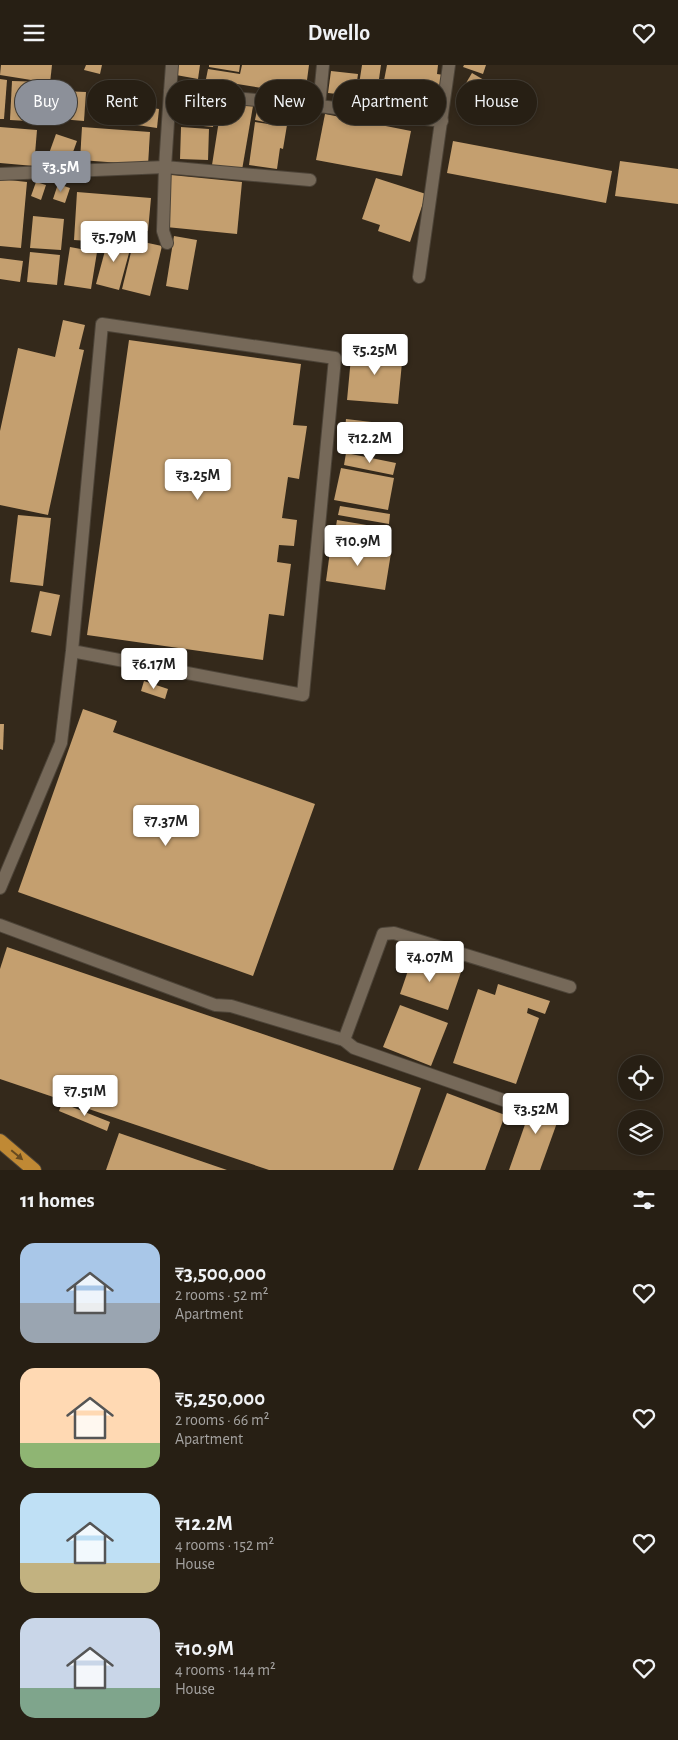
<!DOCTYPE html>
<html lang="en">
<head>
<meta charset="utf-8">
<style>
	body { margin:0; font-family:"Alegreya Sans",sans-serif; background:#2f271d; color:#f1f3f6; height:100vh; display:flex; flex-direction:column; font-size:19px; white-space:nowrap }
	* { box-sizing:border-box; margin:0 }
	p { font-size:16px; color:#a4a2a0 }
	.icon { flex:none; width:28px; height:28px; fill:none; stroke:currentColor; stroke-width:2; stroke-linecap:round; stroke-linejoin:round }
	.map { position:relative; height:1105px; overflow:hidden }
	.sheet { display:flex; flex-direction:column; background:#271f14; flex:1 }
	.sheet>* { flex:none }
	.hud { position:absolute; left:15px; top:15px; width:649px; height:45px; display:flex; gap:10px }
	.fabs { position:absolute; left:618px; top:990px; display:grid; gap:10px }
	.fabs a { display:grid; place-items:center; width:45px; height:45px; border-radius:50%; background:#271f14; box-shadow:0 2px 8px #0003,0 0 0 1px #433d34; font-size:25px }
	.price { position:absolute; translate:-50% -42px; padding:0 11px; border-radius:5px; background:#fff; color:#222; font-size:16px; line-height:32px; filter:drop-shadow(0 1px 2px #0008) }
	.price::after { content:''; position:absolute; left:50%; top:30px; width:15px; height:11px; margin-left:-8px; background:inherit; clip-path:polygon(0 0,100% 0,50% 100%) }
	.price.selected { background:#8c9099; color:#fff }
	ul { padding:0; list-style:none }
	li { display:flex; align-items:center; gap:15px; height:125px; padding:0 20px }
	li span { display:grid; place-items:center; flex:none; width:140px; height:100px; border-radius:15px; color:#555 }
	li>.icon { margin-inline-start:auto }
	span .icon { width:60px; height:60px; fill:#fffc; stroke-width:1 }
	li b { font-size:21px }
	h2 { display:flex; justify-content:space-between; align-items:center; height:60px; padding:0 20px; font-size:21px }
	.chip { padding:0 18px; border-radius:22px; background:#271f14; box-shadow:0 2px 8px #0003,0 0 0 1px #433d34; font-size:18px; line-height:45px }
	.chip.selected { background:#8c9099; color:#fff }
	header { display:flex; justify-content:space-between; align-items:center; height:65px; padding:0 20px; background:#271f14; font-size:22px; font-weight:700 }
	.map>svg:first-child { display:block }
</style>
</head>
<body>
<header><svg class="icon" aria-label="menu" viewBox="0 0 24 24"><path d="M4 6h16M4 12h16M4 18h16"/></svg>Dwello<svg class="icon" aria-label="heart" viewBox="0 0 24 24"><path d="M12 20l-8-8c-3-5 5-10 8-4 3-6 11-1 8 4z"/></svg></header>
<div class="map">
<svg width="678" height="1105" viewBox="0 0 678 1105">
	<rect width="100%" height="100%" fill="#34291b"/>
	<g fill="#c49f6f">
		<polygon points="1,0 52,0 50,18 0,10"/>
		<polygon points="86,0 102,0 100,9 84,5"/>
		<polygon points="178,0 200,0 198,14 176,10"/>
		<polygon points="209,0 240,0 239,7 209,2"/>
		<polygon points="242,0 309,0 305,30 206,14 208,4 240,9"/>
		<polygon points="362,0 381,0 376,35 357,32"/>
		<polygon points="387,0 438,0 437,9 444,10 437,43 381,31"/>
		<polygon points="464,0 486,0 483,9 463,2"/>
		<polygon points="331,6 358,9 355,31 328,28"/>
		<polygon points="472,8 484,15 475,30 463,23"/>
		<polygon points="0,14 7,15 4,54 0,54"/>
		<polygon points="12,16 46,17 45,57 10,55"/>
		<polygon points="61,26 86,27 84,56 60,54"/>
		<polygon points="186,35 216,37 213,62 184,59"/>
		<polygon points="222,36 253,41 242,105 212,100"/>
		<polygon points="278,40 290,42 283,84 280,83 277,104 249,100 255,57 275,60"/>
		<polygon points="140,41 159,44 157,63 137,60"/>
		<polygon points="257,45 275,49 273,59 255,55"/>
		<polygon points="325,49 411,66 402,111 316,95"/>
		<polygon points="0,62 37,65 34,101 0,98"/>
		<polygon points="82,62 150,67 148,100 80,95"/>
		<polygon points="181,62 209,64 208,95 180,94"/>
		<polygon points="56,69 77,76 68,101 47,94"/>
		<polygon points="453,76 612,106 606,138 447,108"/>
		<polygon points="620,96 678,104 678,139 615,131"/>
		<polygon points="171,110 242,117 237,169 166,162"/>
		<polygon points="376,113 426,129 410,177 378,166 380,160 362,154"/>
		<polygon points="0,114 27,117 21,183 0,181"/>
		<polygon points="36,117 46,120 41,135 31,131"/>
		<polygon points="58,119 70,123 65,138 53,134"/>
		<polygon points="77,127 151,133 148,166 105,163 104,177 74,175"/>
		<polygon points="33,151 64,154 61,185 30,183"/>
		<polygon points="109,171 132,177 119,225 96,219"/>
		<polygon points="174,171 197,175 188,225 166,221"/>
		<polygon points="134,175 162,181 150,231 122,224"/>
		<polygon points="70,182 97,187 91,224 64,220"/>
		<polygon points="30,187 60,190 57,220 27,217"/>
		<polygon points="0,193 23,196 20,217 0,214"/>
		<polygon points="63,255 85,260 79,284 84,285 48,450 0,440 0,366 18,283 55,292"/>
		<polygon points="129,275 301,299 293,360 307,361 299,414 288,412 282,453 297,455 294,481 279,480 277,497 291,499 284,551 269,549 263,595 87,570"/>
		<polygon points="352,282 403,287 398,339 347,335"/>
		<polygon points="346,354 380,358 377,388 343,385"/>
		<polygon points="383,358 399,360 396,389 381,388"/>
		<polygon points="346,388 396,398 393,410 344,400"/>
		<polygon points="341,403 394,413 388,445 334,435"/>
		<polygon points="340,441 390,449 389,459 338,450"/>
		<polygon points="18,450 51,453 43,521 10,517"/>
		<polygon points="337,455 390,464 387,482 334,473"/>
		<polygon points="331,479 391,488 385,525 326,516"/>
		<polygon points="40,526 60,530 51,571 31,567"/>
		<polygon points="144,616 168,624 165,634 141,626"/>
		<polygon points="83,644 117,656 113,667 315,739 253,911 18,827"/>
		<polygon points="0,659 4,659 3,685 0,684"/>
		<polygon points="7,882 421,1023 393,1105 269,1105 0,1014 0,904"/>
		<polygon points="413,891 461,907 448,945 400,929"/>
		<polygon points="498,919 550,936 545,949 528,943 527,948 539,953 516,1019 453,998 478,924 495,930"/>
		<polygon points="400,940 448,958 431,1001 383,982"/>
		<polygon points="447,1028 505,1050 485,1105 418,1105"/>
		<polygon points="535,1031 563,1041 540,1105 509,1105"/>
		<polygon points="62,1038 110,1057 107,1066 59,1046"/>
		<polygon points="119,1068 227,1105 106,1105"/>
	</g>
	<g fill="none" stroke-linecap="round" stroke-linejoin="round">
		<defs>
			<g id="minor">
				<polyline points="170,27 172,0"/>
				<polyline points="319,41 323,0"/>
				<polyline points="0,109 165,102 310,115"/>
				<polyline points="167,178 163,166 165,102 170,27 319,41 442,56"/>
				<polyline points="419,212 449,0"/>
				<polyline points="0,823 61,678 72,586 102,259 335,293 303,630 72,586"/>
				<polyline points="0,860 215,940 231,941 344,975 354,983 506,1036"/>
				<polyline points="344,975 383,869 394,868 570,922"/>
			</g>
			<polyline id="trunk" points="0,1076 34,1105"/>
		</defs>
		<use href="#minor" stroke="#4d4438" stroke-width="14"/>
		<use href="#trunk" stroke="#4d4438" stroke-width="16"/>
		<use href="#minor" stroke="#766959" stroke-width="12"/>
		<use href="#trunk" stroke="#c08934" stroke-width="14"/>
	</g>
	<defs><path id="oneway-solid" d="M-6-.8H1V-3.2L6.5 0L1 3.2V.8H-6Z" transform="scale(1.25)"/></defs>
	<use fill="#664a20" href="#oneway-solid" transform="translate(17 1090) rotate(40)"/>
</svg>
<div class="fabs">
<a><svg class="icon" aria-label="locate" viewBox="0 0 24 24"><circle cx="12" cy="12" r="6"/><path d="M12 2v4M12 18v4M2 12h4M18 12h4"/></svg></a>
<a><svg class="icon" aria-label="layers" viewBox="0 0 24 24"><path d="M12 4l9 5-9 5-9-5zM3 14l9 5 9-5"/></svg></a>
</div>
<b class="price selected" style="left:61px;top:128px">₹3.5M</b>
<b class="price" style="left:114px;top:198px">₹5.79M</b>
<b class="price" style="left:375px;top:311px">₹5.25M</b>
<b class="price" style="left:370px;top:399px">₹12.2M</b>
<b class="price" style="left:198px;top:436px">₹3.25M</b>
<b class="price" style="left:358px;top:502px">₹10.9M</b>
<b class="price" style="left:154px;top:625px">₹6.17M</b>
<b class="price" style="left:166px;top:782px">₹7.37M</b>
<b class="price" style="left:430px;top:918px">₹4.07M</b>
<b class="price" style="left:85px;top:1052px">₹7.51M</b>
<b class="price" style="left:536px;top:1070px">₹3.52M</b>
<div class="hud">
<a class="chip selected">Buy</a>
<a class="chip">Rent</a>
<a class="chip">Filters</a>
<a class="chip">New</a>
<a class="chip">Apartment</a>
<a class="chip">House</a>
</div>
</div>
<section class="sheet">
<h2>11 homes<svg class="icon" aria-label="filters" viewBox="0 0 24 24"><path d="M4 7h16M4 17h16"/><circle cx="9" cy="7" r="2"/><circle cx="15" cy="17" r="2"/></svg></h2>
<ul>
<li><span style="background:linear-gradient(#a9c7e8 60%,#9aa5b1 0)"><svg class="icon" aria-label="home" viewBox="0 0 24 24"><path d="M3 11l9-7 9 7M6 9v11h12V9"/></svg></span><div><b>₹3,500,000</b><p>2 rooms · 52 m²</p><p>Apartment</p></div><svg class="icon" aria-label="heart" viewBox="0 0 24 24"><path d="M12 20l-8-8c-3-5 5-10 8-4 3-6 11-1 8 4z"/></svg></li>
<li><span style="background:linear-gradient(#ffd9b3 75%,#8fb573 0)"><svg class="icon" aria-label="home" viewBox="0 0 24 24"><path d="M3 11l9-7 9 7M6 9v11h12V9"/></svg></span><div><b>₹5,250,000</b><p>2 rooms · 66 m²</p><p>Apartment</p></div><svg class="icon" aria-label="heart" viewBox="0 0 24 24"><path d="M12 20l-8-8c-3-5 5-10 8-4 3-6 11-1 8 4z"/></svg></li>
<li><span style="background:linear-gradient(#bfe0f5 70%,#c2b280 0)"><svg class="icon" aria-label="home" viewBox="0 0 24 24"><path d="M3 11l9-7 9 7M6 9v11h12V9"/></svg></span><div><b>₹12.2M</b><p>4 rooms · 152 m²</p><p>House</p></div><svg class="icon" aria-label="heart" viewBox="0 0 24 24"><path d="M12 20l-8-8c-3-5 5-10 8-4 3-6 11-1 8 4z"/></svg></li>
<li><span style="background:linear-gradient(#c9d6e8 70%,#7fa58c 0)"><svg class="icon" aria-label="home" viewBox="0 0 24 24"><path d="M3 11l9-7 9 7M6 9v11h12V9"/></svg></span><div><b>₹10.9M</b><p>4 rooms · 144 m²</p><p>House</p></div><svg class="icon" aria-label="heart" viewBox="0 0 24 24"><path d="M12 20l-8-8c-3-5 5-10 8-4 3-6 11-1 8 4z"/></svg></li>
</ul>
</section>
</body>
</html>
